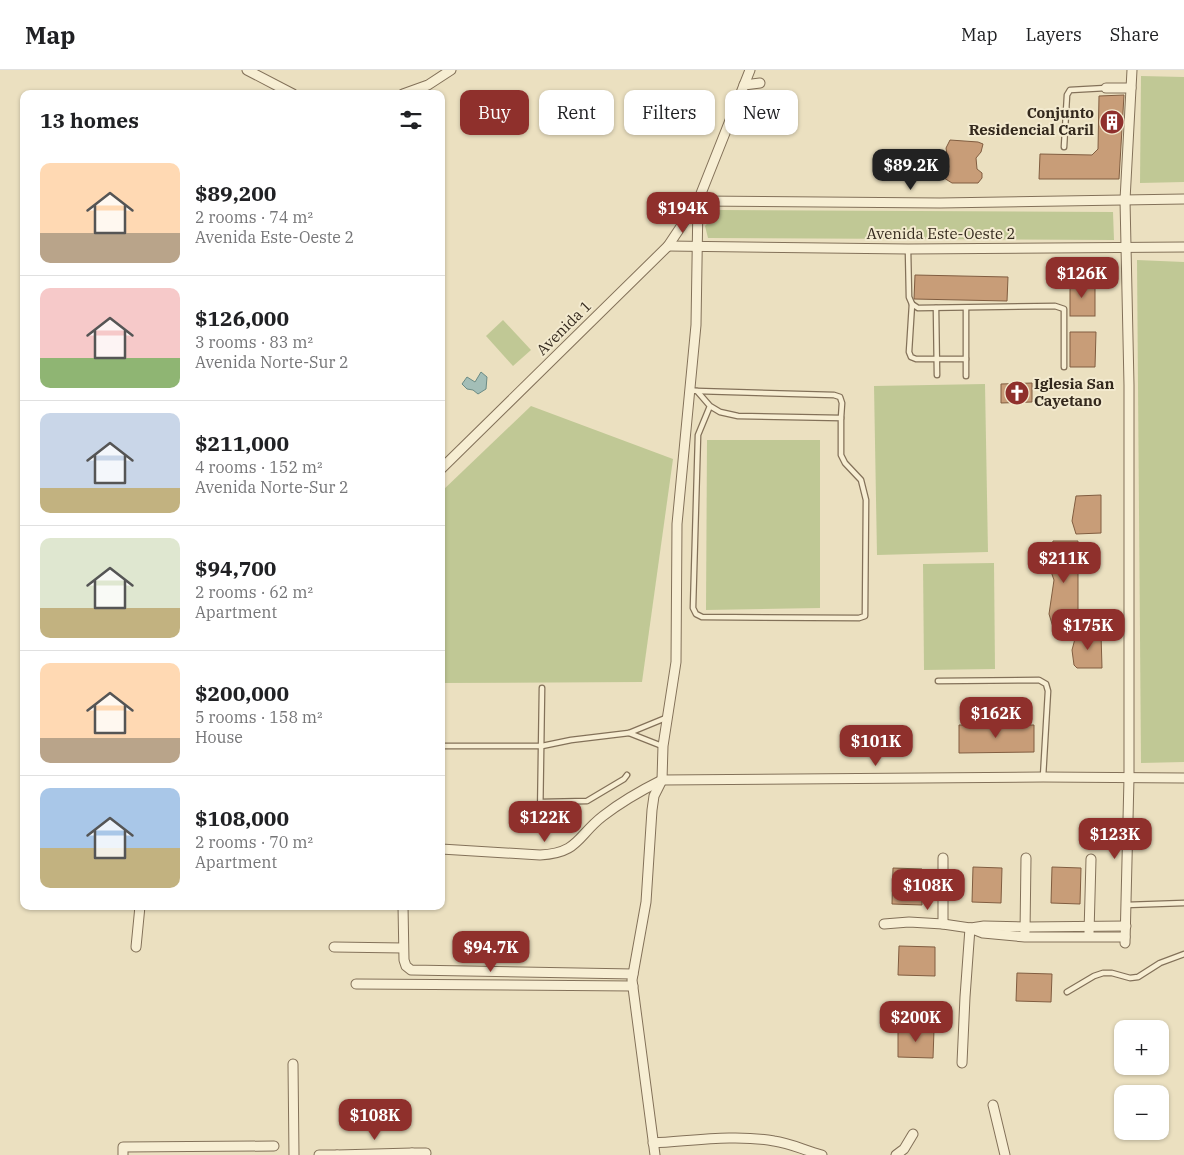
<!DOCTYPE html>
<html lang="en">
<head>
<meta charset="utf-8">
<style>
	body { margin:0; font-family:"IBM Plex Serif",serif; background:#f2f2f2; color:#202124; height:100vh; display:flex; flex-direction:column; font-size:19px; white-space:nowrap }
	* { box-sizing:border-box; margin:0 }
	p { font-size:16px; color:#757577 }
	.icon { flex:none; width:28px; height:28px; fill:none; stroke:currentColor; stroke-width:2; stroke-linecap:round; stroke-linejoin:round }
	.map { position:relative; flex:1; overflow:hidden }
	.details { position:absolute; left:20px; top:20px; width:425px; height:820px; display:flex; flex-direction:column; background:#fff; border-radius:10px; box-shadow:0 1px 4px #0004 }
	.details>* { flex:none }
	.guide { position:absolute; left:460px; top:20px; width:475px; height:45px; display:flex; gap:10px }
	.buttons { position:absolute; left:1114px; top:950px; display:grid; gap:10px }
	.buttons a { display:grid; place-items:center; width:55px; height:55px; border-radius:10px; background:#fff; box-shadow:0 1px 4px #0004; font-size:25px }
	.price { position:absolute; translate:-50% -42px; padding:0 11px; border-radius:10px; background:#8f302c; color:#fff; font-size:16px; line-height:32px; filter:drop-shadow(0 1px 2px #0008) }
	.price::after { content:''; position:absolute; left:50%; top:30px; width:15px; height:11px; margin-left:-8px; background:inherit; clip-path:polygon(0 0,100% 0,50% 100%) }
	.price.on { background:#222; color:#fff }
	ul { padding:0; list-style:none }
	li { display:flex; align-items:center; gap:15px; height:125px; padding:0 20px }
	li+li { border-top:1px solid #e0e0e0 }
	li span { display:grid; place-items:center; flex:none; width:140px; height:100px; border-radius:10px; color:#555 }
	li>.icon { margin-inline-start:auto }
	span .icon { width:60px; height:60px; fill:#fffc; stroke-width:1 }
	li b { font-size:21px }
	h2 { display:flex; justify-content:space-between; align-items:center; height:60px; padding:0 20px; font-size:21px }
	.chip { padding:0 18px; border-radius:10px; background:#fff; box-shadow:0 1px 4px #0004; font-size:18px; line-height:45px }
	.chip.on { background:#8f302c; color:#fff }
	header { display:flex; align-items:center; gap:30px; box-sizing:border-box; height:70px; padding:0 25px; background:#fff; border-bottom:1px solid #e0e0e0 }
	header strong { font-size:24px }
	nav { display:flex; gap:28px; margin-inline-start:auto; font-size:18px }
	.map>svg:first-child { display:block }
</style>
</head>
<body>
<header>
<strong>Map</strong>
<nav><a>Map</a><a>Layers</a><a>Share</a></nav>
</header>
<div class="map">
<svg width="1184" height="1085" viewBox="0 0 1184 1085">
	<rect width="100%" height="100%" fill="#ebe0c0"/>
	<g fill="#c0c895">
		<polygon points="1141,6 1184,7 1184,112 1140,113"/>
		<polygon points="719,140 1113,142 1114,170 708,168 705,156"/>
		<polygon points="1137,190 1184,192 1184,692 1141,693"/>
		<polygon points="503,250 531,280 513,296 486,266"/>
		<polygon points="985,314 988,482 877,485 874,316"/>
		<polygon points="531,336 673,389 642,612 441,613 441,422"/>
		<polygon points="707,370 820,370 820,538 706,540"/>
		<polygon points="994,493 995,599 924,600 923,494"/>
	</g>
	<polygon fill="#a3beb7" stroke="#6b8b84" points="481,302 487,307 486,319 478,324 473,320 467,319 462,314 467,307 475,312"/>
	<g fill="#c89d78" stroke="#815d40">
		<polygon points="1124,25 1119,109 1039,109 1040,84 1092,85 1098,79 1099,26"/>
		<polygon points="950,70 978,72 983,74 981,82 976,88 977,99 982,103 982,108 978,113 952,113 944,108 949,97 946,78"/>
		<polygon points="915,205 1008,207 1007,231 914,229"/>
		<rect x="1070" y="211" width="25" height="35"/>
		<polygon points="1070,262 1096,262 1095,297 1070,297"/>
		<polygon points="1032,313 1032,332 1001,333 1001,314"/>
		<polygon points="1101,425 1101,463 1076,464 1072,451 1076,426"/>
		<polygon points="1053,471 1078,471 1078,557 1053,557 1049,544 1054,510 1049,496 1049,487"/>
		<polygon points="1101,564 1102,598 1077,598 1074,595 1072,580 1076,565"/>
		<polygon points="959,655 1034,655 1034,682 959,683"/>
		<polygon points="973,797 1002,798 1001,833 972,832"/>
		<polygon points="1052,797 1081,798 1080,834 1051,833"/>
		<polygon points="893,798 922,799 922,835 892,834"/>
		<polygon points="899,876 935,877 935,906 898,905"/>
		<polygon points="1017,903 1052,904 1051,932 1016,931"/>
		<polygon points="898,959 934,960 933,988 898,987"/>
	</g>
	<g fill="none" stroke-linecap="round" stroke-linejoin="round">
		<defs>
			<g id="service">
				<polyline points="1064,77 1067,25 1070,20 1106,18"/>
				<polyline points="908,179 909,227 912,234 918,238 1055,236 1064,239 1064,297"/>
				<polyline points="912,234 909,282 911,287 916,289 966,289"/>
				<polyline points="936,238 937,305"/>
				<polyline points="966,306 966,238"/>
				<polyline points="689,320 697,321 710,336 720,342 738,346 841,348 841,385 845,393 861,410 866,430 865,546 859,548 702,547 696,544 693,538 698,365 710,336"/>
				<polyline points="697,321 834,325 840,327 842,333 841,348"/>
				<polyline points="938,611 1039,610 1046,614 1048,621 1043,707"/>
				<polyline points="629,663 662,676"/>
				<polyline points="441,676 542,676 571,670 629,663 668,647"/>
				<polyline points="541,732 587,731 624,709 627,705"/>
				<polyline points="540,751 542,618"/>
				<polyline points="1126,835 1184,833"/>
				<polyline points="1067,922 1094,906 1103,903 1112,903 1130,908 1138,907 1160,893 1184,884"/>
			</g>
			<g id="minor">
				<polyline points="247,0 293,24"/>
				<polyline points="744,15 760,13"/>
				<polyline points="1106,18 1131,18"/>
				<polyline points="403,24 428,15 451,0"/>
				<polyline points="698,131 940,133 1184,129"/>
				<polyline points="668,176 908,179 1184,177"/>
				<polyline points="441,399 668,176 698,131 750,0"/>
				<path d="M441,779L540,785C579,783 577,766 603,746C621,732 642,720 662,710L1043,707L1184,708"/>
				<polyline points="403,836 404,890 406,896 411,900 633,904"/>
				<polyline points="884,854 909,852 943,854 970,858 983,863 1025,867 1125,867"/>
				<polyline points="943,854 943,788"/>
				<polyline points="971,858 984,856 1026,857 1126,856"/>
				<polyline points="1025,862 1026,788"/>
				<polyline points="1089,863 1091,789"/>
				<polyline points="1125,873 1129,708 1129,315 1125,130 1132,0"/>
				<polyline points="136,877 140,836"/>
				<polyline points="334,877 403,878"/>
				<polyline points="356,914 633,916"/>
				<polyline points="962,993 965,927 970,858"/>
				<polyline points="293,994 294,1085"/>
				<polyline points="993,1035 1005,1085"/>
				<path d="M653,1073C692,1071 735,1064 774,1071C790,1073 806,1081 822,1085"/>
				<polyline points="412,1083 426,1083"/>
				<polyline points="123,1085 123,1077 274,1076"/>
				<polyline points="319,1085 337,1085"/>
				<polyline points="337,1085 412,1083 412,1085"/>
				<polyline points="655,1085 632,910 646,832 652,740 654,726 662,710 663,676 676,592 677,454 696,255 698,131"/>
				<polyline points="896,1085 904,1079 913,1064"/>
			</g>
		</defs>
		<use href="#service" stroke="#837159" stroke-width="7"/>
		<use href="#minor" stroke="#837159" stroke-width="11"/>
		<use href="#service" stroke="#f7eed3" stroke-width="4.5"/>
		<use href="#minor" stroke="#f7eed3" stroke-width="9"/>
	</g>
	<defs>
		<symbol id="building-disc" viewBox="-11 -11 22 22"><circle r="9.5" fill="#8f302c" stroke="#f3eacf"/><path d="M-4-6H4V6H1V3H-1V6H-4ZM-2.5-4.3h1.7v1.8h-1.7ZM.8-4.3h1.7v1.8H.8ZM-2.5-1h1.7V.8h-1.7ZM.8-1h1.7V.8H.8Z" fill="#fff"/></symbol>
		<symbol id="church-disc" viewBox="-11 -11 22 22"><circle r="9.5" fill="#8f302c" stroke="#f3eacf"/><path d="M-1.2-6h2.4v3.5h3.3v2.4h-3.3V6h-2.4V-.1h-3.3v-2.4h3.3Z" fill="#fff"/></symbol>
	</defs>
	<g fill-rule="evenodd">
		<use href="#building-disc" x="1098" y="38" width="28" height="28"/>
		<use href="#church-disc" x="1003" y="309" width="28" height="28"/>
	</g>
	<g text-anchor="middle" stroke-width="4" stroke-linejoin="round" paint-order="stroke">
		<g font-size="15" font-weight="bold" fill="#34291d" stroke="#f3eacf" text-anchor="end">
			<text x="1094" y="48">Conjunto<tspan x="1094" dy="17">Residencial Caril</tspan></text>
			<text x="1034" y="319" text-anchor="start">Iglesia San<tspan x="1034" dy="17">Cayetano</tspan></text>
		</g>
		<g font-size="15" fill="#34291d" stroke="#f3eacf">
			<text x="941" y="169">Avenida Este-Oeste 2</text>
			<text transform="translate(564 258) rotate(-45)" y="5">Avenida 1</text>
		</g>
	</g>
</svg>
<div class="buttons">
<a>+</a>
<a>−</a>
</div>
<b class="price on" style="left:911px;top:121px">$89.2K</b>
<b class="price" style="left:683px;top:164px">$194K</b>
<b class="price" style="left:1082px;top:229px">$126K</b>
<b class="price" style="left:1064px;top:514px">$211K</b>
<b class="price" style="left:1088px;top:581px">$175K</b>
<b class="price" style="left:996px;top:669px">$162K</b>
<b class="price" style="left:876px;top:697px">$101K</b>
<b class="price" style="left:545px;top:773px">$122K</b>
<b class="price" style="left:1115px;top:790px">$123K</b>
<b class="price" style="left:928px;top:841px">$108K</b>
<b class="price" style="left:491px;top:903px">$94.7K</b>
<b class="price" style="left:916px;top:973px">$200K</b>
<b class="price" style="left:375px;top:1071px">$108K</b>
<div class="guide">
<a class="chip on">Buy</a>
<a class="chip">Rent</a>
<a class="chip">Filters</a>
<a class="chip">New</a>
</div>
<section class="details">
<h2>13 homes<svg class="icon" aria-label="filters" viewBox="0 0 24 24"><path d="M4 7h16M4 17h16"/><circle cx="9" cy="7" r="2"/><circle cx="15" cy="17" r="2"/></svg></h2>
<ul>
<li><span style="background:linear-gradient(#ffd9b3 70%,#b9a48a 0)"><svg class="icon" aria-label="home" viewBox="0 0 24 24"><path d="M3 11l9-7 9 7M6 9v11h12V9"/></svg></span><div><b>$89,200</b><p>2 rooms · 74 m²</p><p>Avenida Este-Oeste 2</p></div></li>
<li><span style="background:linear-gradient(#f6c9c9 70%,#8fb573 0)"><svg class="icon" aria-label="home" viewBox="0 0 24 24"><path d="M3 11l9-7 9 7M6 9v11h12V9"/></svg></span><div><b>$126,000</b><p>3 rooms · 83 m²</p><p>Avenida Norte-Sur 2</p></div></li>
<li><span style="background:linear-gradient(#c9d6e8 75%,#c2b280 0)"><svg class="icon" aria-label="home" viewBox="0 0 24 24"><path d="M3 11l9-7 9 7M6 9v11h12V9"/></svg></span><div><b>$211,000</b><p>4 rooms · 152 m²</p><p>Avenida Norte-Sur 2</p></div></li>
<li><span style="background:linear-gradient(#dfe7d0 70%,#c2b280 0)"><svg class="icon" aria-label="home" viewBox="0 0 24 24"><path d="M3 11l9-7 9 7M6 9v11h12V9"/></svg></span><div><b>$94,700</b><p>2 rooms · 62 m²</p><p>Apartment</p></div></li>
<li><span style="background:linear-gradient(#ffd9b3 75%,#b9a48a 0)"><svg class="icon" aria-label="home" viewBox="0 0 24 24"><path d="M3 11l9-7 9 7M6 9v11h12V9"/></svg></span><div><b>$200,000</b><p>5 rooms · 158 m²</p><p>House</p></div></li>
<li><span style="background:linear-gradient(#a9c7e8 60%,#c2b280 0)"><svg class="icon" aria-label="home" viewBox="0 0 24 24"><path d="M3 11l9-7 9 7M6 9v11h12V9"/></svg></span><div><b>$108,000</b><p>2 rooms · 70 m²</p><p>Apartment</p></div></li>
</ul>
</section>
</div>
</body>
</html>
